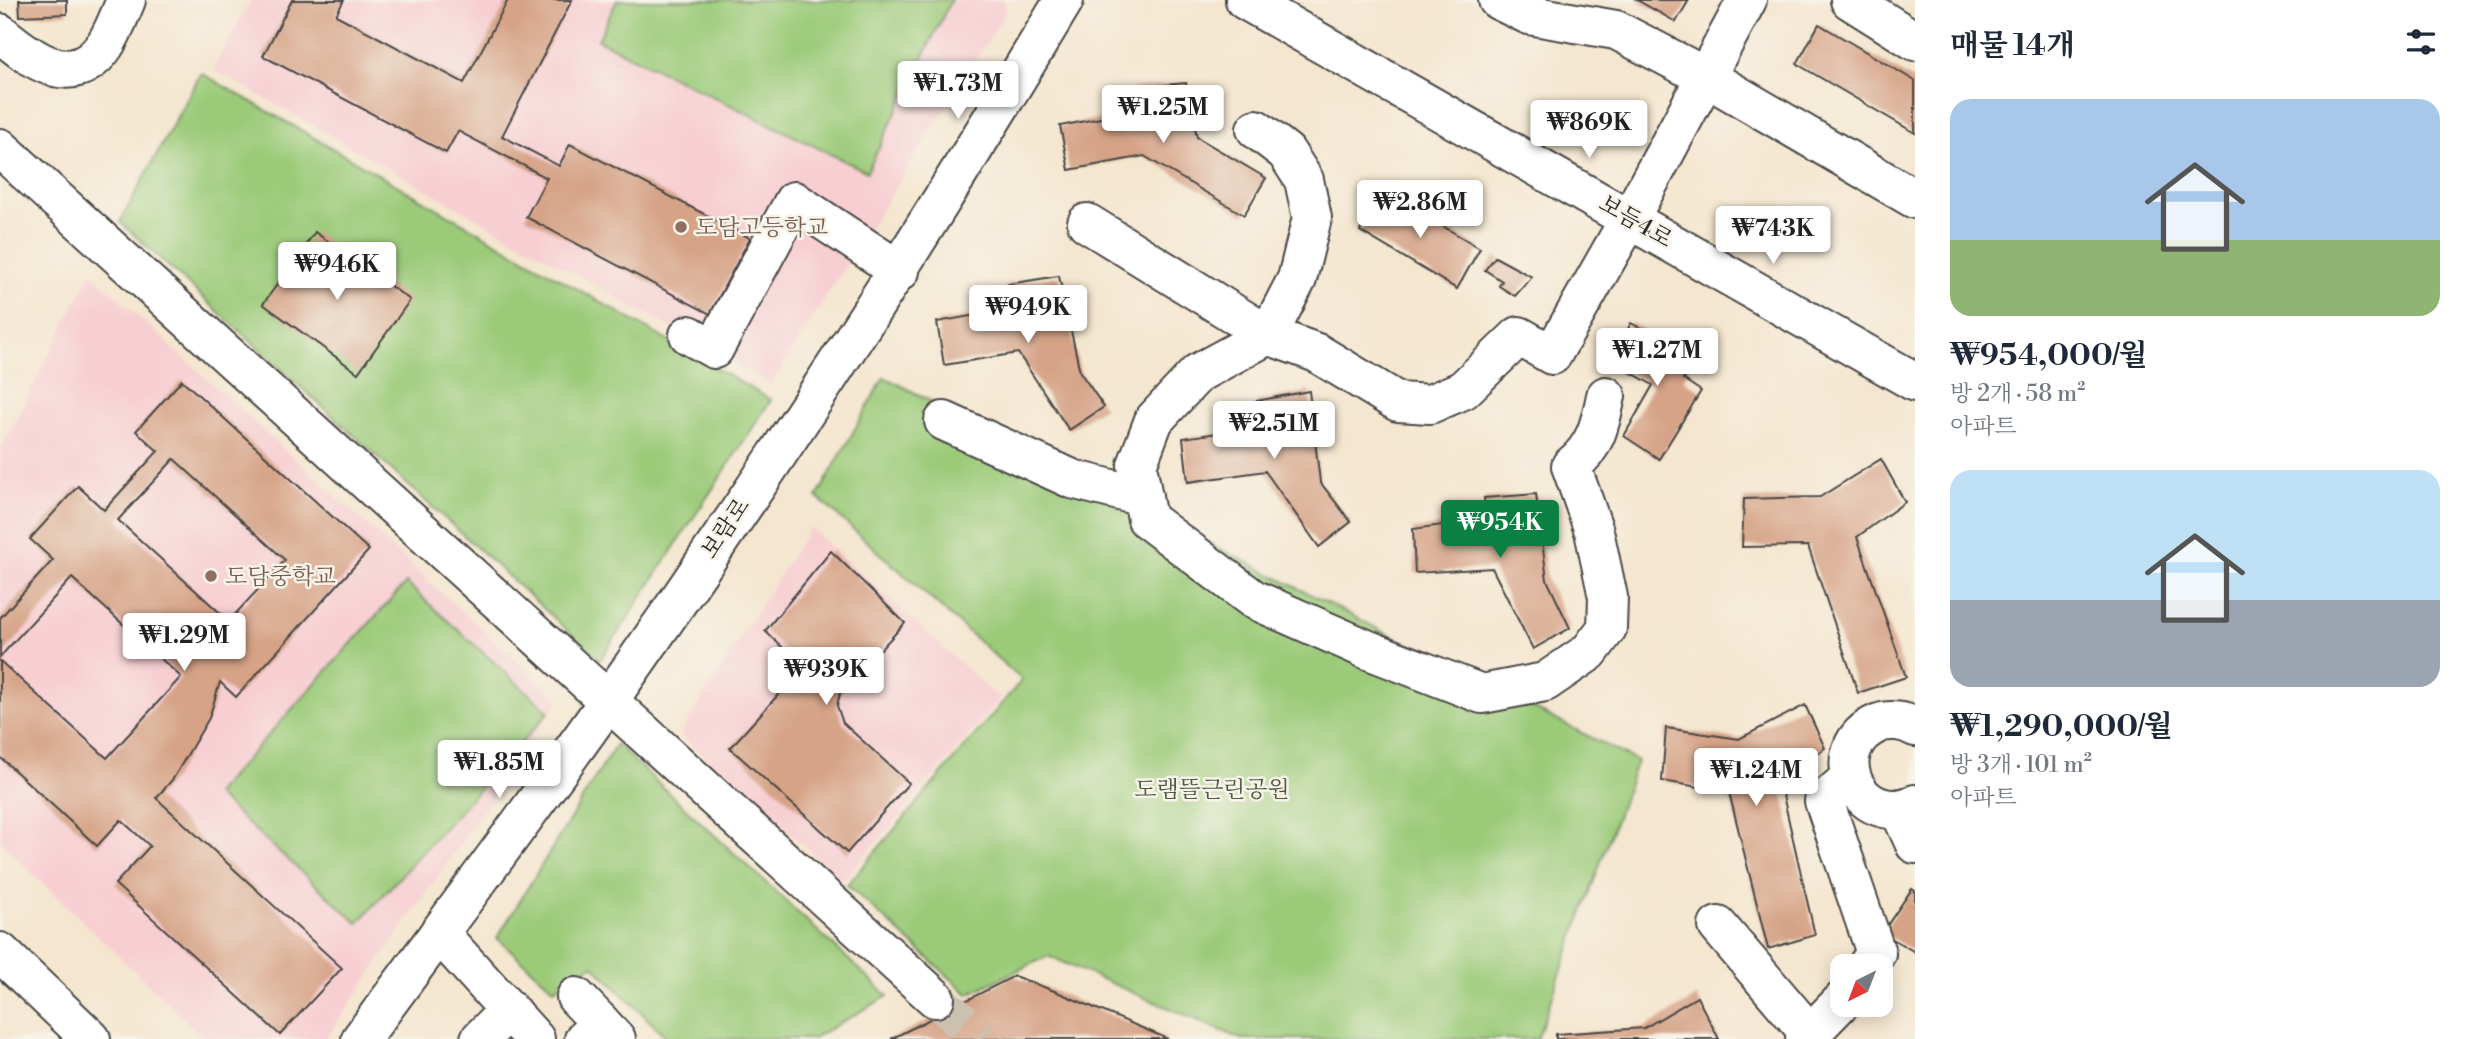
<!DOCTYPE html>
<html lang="ko">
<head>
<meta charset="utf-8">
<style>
	body { margin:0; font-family:"Libre Bodoni","Noto Serif KR",serif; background:#f2f2f3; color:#1f2937; height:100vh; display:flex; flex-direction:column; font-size:26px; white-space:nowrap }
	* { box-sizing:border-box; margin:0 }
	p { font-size:23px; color:#747a83 }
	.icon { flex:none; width:38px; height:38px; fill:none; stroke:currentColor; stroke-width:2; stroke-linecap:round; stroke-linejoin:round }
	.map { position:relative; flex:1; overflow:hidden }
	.panel { display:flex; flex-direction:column; background:#fff; width:560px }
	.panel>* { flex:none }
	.needle { width:46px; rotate:222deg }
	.tools { position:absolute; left:1830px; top:954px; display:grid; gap:14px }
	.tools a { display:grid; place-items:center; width:63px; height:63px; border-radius:14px; background:#fff; box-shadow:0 4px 18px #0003; font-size:35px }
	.price { position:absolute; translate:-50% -60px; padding:0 16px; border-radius:7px; background:#fff; color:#222; font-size:23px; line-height:46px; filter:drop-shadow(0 2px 4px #0008) }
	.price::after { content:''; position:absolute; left:50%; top:42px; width:21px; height:16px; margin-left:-10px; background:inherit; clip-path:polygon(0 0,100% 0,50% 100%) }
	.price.active { background:#0b8043; color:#fff }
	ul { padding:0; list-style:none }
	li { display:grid; align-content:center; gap:14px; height:371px; padding:0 35px }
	li span { display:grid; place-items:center; height:217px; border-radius:21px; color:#555 }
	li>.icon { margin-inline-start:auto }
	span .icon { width:126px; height:126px; fill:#fffc; stroke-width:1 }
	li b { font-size:30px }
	h2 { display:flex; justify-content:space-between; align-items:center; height:84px; padding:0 35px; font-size:30px }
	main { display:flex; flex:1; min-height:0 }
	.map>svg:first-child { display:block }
</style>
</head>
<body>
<main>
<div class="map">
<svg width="1915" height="1039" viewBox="0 0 1915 1039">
	<rect width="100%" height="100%" fill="#f7f3e8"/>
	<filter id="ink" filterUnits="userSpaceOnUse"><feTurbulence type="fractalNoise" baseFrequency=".0143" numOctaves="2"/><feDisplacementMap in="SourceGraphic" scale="14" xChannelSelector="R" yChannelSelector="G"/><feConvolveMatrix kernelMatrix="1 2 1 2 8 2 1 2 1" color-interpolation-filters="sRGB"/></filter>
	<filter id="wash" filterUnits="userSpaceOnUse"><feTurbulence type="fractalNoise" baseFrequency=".00686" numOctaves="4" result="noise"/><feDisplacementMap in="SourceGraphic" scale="28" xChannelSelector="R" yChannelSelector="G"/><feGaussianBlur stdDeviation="1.57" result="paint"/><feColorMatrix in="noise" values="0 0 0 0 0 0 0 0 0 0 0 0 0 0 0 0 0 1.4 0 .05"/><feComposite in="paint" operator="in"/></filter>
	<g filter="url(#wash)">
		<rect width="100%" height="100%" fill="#f4e6cf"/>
		<g fill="#f7cfd3" fill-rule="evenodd">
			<polygon points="251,0 1003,0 1007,11 771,384 213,69"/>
			<polygon points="91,273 559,700 326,1039 205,1039 0,842 0,451"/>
			<path d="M810,527L1000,699L843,881L680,734ZM831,552L840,693L837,706L843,723L909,783L847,852L730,749L797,674L800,664L765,631Z"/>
		</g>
		<g fill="#9bcb79" stroke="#637b52" stroke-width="2">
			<polygon points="617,0 951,0 867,172 598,40"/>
			<polygon points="201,73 771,400 600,660 120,222"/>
			<polygon points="884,377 1637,761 1537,1039 1241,1039 1048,956 968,994 847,885 1022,680 817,497"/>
			<polygon points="406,583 549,712 358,923 215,794"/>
			<polygon points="616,744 888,996 812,1039 668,1039 593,965 554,989 497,938"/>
		</g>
		<g id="blocks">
			<g fill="#d6a387" fill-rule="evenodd">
				<polygon points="19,0 67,0 67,14 20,16"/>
				<polygon points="292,0 344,0 336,15 464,83 508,0 572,0 502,136 559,166 570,144 750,238 710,314 526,217 547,178 458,131 446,153 263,56"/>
				<polygon points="1637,0 1689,0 1676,22"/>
				<polygon points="1819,24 1915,81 1915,133 1797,64"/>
				<polygon points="1186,83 1197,137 1266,178 1244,215 1144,156 1069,170 1060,126 1136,111 1132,88"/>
				<polygon points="1381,190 1480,248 1457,289 1360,231"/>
				<polygon points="315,232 410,300 358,373 263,304"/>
				<polygon points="1495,257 1532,277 1515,296 1499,286 1502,281 1485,270"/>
				<polygon points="1059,276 1080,372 1104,407 1069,430 1018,353 944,365 937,322 1015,308 1008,284"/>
				<polygon points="1631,323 1694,358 1683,379 1701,391 1659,459 1624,436 1653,385 1611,361"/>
				<path d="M182,380L369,550L236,697L220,682L209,718L173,779L156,798L342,968L280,1035L115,884L150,846L121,820L97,846L0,757V661L107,758L181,677L72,578L0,657V618L53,560L30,539L78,486L104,510L158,451L136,431ZM174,459L285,560L229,621L118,520Z"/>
				<polygon points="1309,391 1320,482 1351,522 1319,547 1265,471 1188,482 1183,438 1259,427 1256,401"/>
				<polygon points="1881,459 1905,502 1857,537 1906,677 1858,693 1808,546 1742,547 1744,499 1820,497"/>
				<polygon points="1536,494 1547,580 1570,628 1533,649 1492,568 1415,573 1413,529 1486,519 1484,498"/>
				<polygon points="831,551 905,623 840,693 837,706 843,723 909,783 847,853 730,748 797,674 800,664 765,631"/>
				<polygon points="1805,705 1825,748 1779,778 1815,935 1768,949 1729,792 1662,781 1666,728 1739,739"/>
				<polygon points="1912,889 1915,891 1915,952 1882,933"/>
				<polygon points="1014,976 1057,992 1168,1039 891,1039"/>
				<polygon points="1697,997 1719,1039 1556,1039 1556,1034 1644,1028"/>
			</g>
		</g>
	</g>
	<g filter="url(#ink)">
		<use href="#blocks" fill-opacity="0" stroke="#494744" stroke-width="2"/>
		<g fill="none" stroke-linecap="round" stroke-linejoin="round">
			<polyline stroke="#ccc1ae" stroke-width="38" stroke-dasharray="38 19" stroke-linecap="butt" points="935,998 982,1039"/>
			<defs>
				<g id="minor">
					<polyline points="1245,0 1915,382"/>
					<polyline points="1498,0 1529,15 1616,30 1706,77 1915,199"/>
					<polyline points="1850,0 1915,41"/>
					<path d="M0,33C31,59 73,92 105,45C114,31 120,14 126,0"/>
					<path d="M1256,129L1286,152L1304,180L1312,218L1297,279L1268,335L1198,373L1154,420L1137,465L1147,519L1253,599L1366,649L1482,694L1545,682L1589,652L1607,628L1608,597L1594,531L1571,466C1595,448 1600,425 1606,396"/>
					<polyline points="0,148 935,998"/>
					<polyline points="1087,223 1268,335 1317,353 1398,402 1430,404 1463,390 1519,336 1552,355 1630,218 1747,0"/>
					<polyline points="689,335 714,349 794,201 900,271"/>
					<polyline points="944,421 1072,479 1143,497"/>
					<path d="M1915,727C1905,721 1890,719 1879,723C1821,747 1857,830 1915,804"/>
					<polyline points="1851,777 1824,801 1876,953 1867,966"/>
					<polyline points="1899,809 1915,844"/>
					<polyline points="1718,926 1810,1034"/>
					<polyline points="439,933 535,1039"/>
					<polyline points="0,952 91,1039"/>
					<polyline points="576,997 601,1023"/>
					<path d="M361,1039C443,927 527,816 607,703C768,475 921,240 1064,0"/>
					<polyline points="480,1039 509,1010"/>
					<polyline points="584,1039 601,1023 616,1039"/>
					<polyline points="1805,1039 1843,1000"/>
				</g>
			</defs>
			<use href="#minor" stroke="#494744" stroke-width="42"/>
			<use href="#minor" stroke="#fff" stroke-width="38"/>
		</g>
	</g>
	<g fill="#8d6e63" stroke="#f7f3e8" stroke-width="2.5">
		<circle cx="681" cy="227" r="7"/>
		<circle cx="211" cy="576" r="7"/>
	</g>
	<g text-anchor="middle" stroke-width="5" stroke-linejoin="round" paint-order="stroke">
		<g font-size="23" fill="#2b2b2b" stroke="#f7f3e8">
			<text transform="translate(1636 221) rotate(30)" y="8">보듬4로</text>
			<text transform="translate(725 528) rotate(-56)" y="8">보람로</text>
		</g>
		<g font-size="23" fill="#785e54" stroke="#f7f3e8" text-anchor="start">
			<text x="695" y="235">도담고등학교</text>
			<text x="225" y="584">도담중학교</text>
		</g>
		<g font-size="23" fill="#4d5b42" stroke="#f7f3e8">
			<text x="1212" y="797">도램뜰근린공원</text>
		</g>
	</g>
</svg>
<div class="tools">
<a><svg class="needle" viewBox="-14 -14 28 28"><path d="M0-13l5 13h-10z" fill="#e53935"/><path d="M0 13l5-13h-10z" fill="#747a83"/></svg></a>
</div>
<b class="price" style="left:958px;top:121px">₩1.73M</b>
<b class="price" style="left:1163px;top:145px">₩1.25M</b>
<b class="price" style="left:1589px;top:160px">₩869K</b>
<b class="price" style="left:1420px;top:240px">₩2.86M</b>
<b class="price" style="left:1773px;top:266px">₩743K</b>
<b class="price" style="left:337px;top:302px">₩946K</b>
<b class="price" style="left:1028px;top:345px">₩949K</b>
<b class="price" style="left:1657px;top:388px">₩1.27M</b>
<b class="price" style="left:1274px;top:461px">₩2.51M</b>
<b class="price active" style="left:1500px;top:560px">₩954K</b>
<b class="price" style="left:184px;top:673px">₩1.29M</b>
<b class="price" style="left:826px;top:707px">₩939K</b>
<b class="price" style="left:499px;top:800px">₩1.85M</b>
<b class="price" style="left:1756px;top:808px">₩1.24M</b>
</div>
<section class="panel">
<h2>매물 14개<svg class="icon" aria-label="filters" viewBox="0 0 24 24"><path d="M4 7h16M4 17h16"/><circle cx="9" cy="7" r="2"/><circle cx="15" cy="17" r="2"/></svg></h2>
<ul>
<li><span style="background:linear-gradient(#a9c7e8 65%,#8fb573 0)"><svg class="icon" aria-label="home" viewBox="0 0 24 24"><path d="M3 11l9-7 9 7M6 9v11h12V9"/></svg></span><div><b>₩954,000/월</b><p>방 2개 · 58 m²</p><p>아파트</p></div></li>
<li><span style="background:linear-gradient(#bfe0f5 60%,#9aa5b1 0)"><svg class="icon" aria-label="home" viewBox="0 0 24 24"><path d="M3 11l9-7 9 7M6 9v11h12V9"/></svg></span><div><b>₩1,290,000/월</b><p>방 3개 · 101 m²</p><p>아파트</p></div></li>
</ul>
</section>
</main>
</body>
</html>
